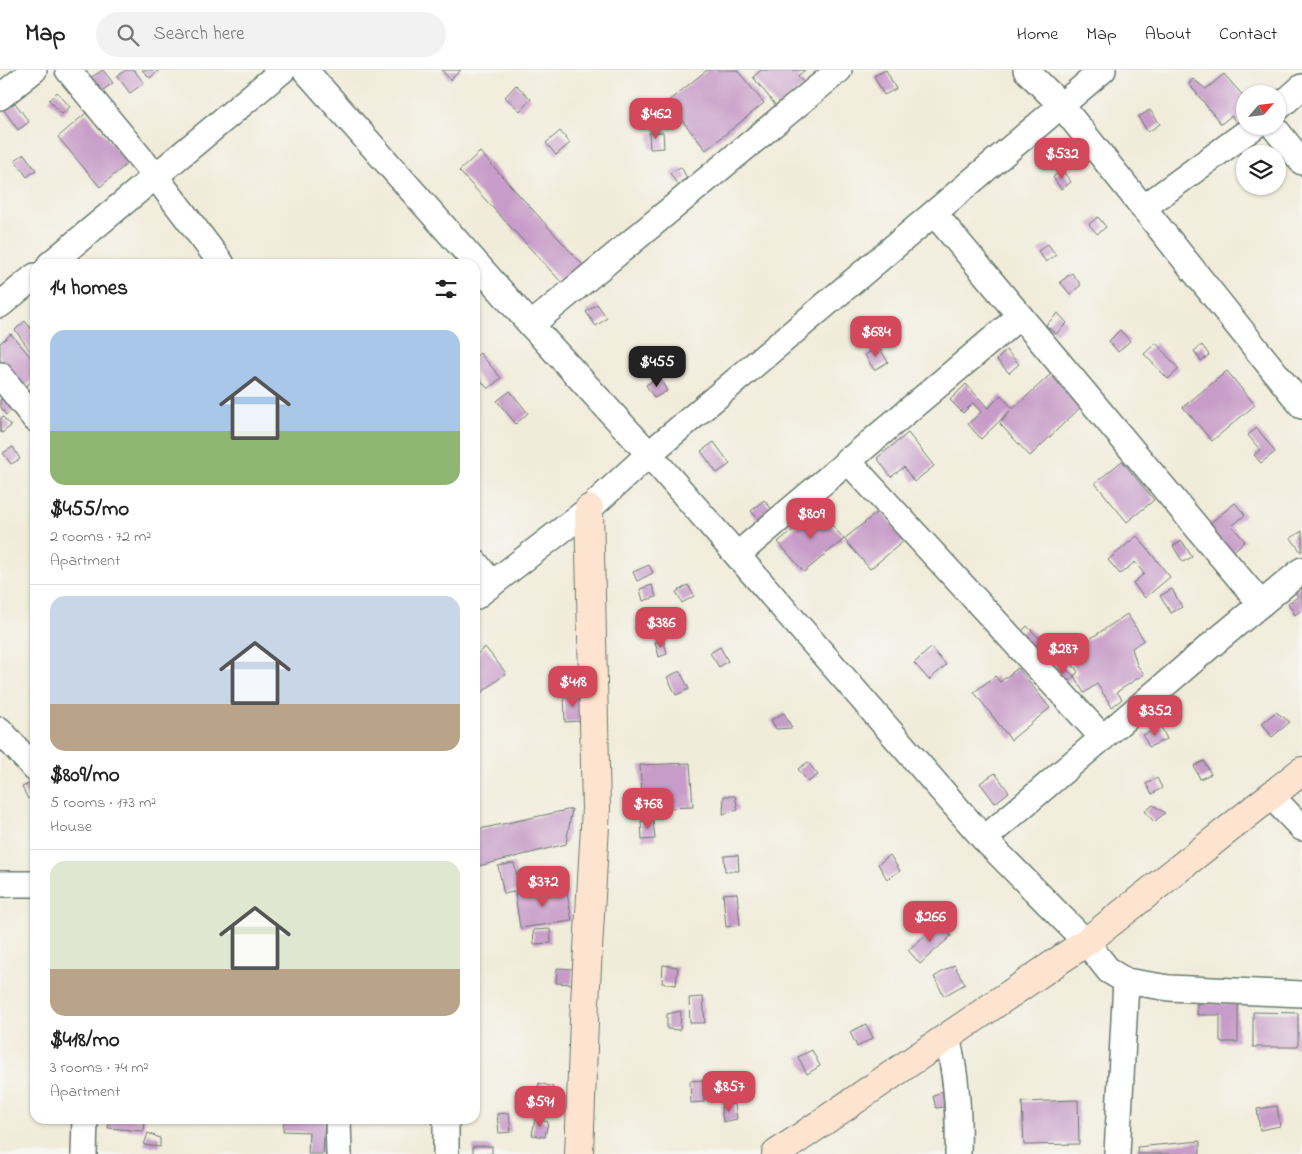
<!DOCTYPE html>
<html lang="en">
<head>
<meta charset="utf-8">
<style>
	body { margin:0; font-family:"Indie Flower",sans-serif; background:#f2f2f2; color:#222; height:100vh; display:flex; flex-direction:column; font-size:19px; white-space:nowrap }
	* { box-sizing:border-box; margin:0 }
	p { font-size:16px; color:#767676 }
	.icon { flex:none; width:28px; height:28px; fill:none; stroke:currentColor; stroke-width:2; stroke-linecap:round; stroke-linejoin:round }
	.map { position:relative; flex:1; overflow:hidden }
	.panel { position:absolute; left:30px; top:189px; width:450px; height:865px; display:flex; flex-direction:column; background:#fff; border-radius:15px; box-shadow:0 1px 4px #0004 }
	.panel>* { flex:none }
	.needle { width:32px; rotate:62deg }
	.fabs { position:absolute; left:1236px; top:15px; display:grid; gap:10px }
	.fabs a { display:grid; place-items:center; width:50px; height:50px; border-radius:50%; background:#fff; box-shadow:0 1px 4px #0004; font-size:25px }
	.price { position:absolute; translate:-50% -42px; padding:0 11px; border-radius:10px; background:#d1495b; color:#fff; font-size:16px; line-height:32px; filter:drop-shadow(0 1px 2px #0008) }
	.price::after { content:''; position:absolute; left:50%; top:30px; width:15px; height:11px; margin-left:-8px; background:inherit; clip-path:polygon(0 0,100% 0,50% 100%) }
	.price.on { background:#222; color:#fff }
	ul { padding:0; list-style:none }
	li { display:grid; align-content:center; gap:10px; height:265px; padding:0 20px }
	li+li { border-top:1px solid #e0e0e0 }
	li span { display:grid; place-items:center; height:155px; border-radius:15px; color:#555 }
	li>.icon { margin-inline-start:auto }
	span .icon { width:90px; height:90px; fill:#fffc; stroke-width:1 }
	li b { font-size:21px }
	h2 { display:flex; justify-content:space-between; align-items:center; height:60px; padding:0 20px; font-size:21px }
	header { display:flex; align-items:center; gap:30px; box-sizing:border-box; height:70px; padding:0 25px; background:#fff; border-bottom:1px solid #e0e0e0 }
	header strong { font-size:24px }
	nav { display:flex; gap:28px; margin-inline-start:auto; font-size:18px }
	.search { width:350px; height:45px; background:#f2f2f2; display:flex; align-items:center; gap:12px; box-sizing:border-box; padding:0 18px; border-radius:28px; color:#767676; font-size:19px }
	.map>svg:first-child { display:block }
</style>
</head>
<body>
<header>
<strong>Map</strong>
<div class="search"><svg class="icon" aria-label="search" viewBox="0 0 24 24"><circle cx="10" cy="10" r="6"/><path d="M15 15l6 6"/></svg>Search here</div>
<nav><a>Home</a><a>Map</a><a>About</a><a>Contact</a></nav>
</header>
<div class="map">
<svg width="1302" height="1084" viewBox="0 0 1302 1084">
	<rect width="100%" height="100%" fill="#f6f6f2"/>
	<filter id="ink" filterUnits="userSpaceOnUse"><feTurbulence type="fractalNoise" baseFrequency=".02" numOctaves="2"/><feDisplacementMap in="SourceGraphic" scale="10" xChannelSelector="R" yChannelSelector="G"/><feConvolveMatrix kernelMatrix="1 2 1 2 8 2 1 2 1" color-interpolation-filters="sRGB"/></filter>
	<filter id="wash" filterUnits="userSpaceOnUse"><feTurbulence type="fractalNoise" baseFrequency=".0096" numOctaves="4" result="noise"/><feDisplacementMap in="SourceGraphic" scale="20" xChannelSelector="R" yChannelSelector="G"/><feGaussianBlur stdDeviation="1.12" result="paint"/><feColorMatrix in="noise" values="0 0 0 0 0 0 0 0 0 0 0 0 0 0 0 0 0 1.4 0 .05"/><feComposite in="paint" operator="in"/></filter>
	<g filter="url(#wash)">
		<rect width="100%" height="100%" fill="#f1ecda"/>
		<g id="blocks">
			<g fill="#c79cc8">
				<polygon points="103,0 113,13 100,22 90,8"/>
				<polygon points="126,0 134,0 144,13 130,23 117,6"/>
				<polygon points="142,0 159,0 150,8"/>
				<polygon points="442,0 461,0 450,10"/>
				<polygon points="707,0 737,0 764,33 706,80 667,32"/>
				<polygon points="761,0 805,0 798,6 805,15 777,37 753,7"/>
				<polygon points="886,0 896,19 884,25 874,6"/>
				<polygon points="1224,4 1245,28 1245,46 1237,53 1231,46 1221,54 1189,14 1193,9 1206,19"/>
				<polygon points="516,15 531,29 520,41 505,27"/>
				<polygon points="57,22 70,37 62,44 49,30"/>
				<polygon points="15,33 29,52 18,60 4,40"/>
				<polygon points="1150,40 1160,54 1148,62 1138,47"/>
				<polygon points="86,43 128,93 100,117 58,67"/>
				<polygon points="560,61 570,73 556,85 546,73"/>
				<polygon points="663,62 664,78 650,79 649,63"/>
				<polygon points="480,82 583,195 563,214 459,101"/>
				<polygon points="24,84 36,100 27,107 15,90"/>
				<polygon points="681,97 687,108 677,114 670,103"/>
				<polygon points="1062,100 1071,112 1061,119 1053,107"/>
				<polygon points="1098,147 1106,157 1097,164 1089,154"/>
				<polygon points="1048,174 1056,185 1046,192 1038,181"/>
				<polygon points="1072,203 1081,215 1070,224 1060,212"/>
				<polygon points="597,234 607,248 596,256 586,242"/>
				<polygon points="1058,243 1067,253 1056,264 1046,255"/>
				<polygon points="25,251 35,264 35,287 15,260"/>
				<polygon points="1120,260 1130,271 1118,282 1109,271"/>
				<polygon points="11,264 35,292 35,308 24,318 0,290 0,273"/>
				<polygon points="1156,273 1179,299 1168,309 1144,284"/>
				<polygon points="1202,275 1209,285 1201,291 1194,281"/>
				<polygon points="879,277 888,292 874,300 865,285"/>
				<polygon points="1006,280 1019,294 1009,303 997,290"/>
				<polygon points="480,283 501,308 488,319 475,303 475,287"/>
				<polygon points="1054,301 1085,333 1030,386 1000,354 1010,341 981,369 968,354 981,342 973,333 963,343 950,330 966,314 988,338 1001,325 1013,339"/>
				<polygon points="1227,301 1255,335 1212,371 1183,337"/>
				<polygon points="659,307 667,321 654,328 646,315"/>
				<polygon points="510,321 528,343 516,354 497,331"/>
				<polygon points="7,325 16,337 6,345 0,336 0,330"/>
				<polygon points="3,347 11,356 2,363 0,361 0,349"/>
				<polygon points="1257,358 1275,382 1261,393 1254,385 1260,380 1248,365"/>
				<polygon points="908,363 934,396 914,412 904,397 891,407 877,388"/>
				<polygon points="714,372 730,394 717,403 701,381"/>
				<polygon points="13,377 20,389 11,394 3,383"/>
				<polygon points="1122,391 1154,430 1127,452 1095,413"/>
				<polygon points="764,430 775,443 762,454 751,441"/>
				<polygon points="1235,433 1245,445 1232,456 1245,471 1229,485 1205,457"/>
				<polygon points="818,439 844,469 804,502 778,472"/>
				<polygon points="880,440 905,470 870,499 844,469"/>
				<polygon points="1302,461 1302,481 1301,482 1291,468"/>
				<polygon points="1137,466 1170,507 1145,528 1133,513 1144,504 1135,492 1120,504 1108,490"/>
				<polygon points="1182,471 1192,487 1183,492 1173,476"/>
				<polygon points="649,495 653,503 637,511 633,502"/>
				<polygon points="652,515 656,527 643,531 640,519"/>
				<polygon points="688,515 694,526 682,533 676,522"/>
				<polygon points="1302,515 1302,540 1295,545 1288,533 1298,527 1294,520"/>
				<polygon points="1172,519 1182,537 1171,543 1160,526"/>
				<polygon points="1127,544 1144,570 1132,578 1137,595 1144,604 1117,622 1122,629 1112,637 1097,614 1084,623 1074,606 1078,602 1071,592 1077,587 1072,581"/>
				<polygon points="1027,556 1042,571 1033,580 1018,565"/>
				<polygon points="655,572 664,572 667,584 659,587"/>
				<polygon points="485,577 506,603 475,628 475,586"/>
				<polygon points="720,577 728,591 719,597 710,583"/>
				<polygon points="931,578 946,595 929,610 914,593"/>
				<polygon points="1062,595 1074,606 1065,615 1053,605"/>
				<polygon points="1018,598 1050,638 1011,670 974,622 995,606 1000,612"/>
				<polygon points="680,601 689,619 676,625 667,607"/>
				<polygon points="580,624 581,651 565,652 564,625"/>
				<polygon points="1276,642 1290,652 1272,667 1262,653"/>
				<polygon points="784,643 792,658 776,659 771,650"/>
				<polygon points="1161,657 1167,669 1149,677 1143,665"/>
				<polygon points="1204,691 1211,704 1200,709 1194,696"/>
				<polygon points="808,692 818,705 808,712 798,699"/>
				<polygon points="690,693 693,737 643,739 640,695"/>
				<polygon points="995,703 1009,722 995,733 980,713"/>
				<polygon points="1157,708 1162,718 1152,724 1146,714"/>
				<polygon points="33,712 35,717 35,725 28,729 22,717"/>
				<polygon points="724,726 735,726 738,740 723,744"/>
				<polygon points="1153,735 1165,743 1154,752 1145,741"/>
				<polygon points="572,739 566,774 475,797 475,760"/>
				<polygon points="653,750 655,769 642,770 641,751"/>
				<polygon points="738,785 739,801 725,801 724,786"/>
				<polygon points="890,785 900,801 887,809 878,794"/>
				<polygon points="514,793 517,806 533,802 536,817 504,824 498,796"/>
				<polygon points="566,817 572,851 520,858 515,824"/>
				<polygon points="737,823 740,855 726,857 723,824"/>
				<polygon points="944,850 951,866 920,894 908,880"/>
				<polygon points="550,859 551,873 534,874 533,860"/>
				<polygon points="663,895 678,897 676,915 662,913"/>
				<polygon points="954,895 965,914 944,926 934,907"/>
				<polygon points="557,898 573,899 572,914 556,913"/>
				<polygon points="703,927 705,953 690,953 689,928"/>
				<polygon points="1197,933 1238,934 1238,972 1220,972 1220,945 1197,945"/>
				<polygon points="681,941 680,960 667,959 667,944"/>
				<polygon points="1253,942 1298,943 1298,977 1253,977"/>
				<polygon points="866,954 873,968 857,977 850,962"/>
				<polygon points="812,980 820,996 807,1004 798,987"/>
				<polygon points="703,1010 704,1032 691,1033 690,1011"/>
				<polygon points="539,1013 553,1017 548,1037 534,1033"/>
				<polygon points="949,1017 952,1036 936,1038 933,1026"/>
				<polygon points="1078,1030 1079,1074 1024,1075 1022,1032"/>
				<polygon points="735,1034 737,1049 723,1052 721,1036"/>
				<polygon points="1277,1036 1280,1056 1260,1060 1257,1039"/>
				<polygon points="509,1043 511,1062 499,1063 497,1044"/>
				<polygon points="109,1049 145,1049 144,1061 108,1058"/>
				<polygon points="284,1049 325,1049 323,1084 308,1084 309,1062 283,1061"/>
				<polygon points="535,1049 548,1052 545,1067 532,1065"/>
				<polygon points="148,1063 160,1068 160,1077 144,1075"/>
				<polygon points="1200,1071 1200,1084 1138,1084 1137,1077"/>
				<rect x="473" y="1076" width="19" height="8"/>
			</g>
		</g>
	</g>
	<g filter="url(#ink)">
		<use href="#blocks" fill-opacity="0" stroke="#687a6e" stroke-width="1"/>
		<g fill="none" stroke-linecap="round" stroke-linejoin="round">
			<defs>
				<g id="street">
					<polyline points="68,0 156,107 222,194"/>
					<polyline points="305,0 531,255 649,384 984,769 1086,872 1109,901 1126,911 1169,918 1302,924"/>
					<polyline points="1026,0 1061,35 1302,336"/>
					<polyline points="0,27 34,0"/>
					<polyline points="1278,38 1302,17"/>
					<polyline points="1273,56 1302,92"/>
					<polyline points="1143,138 1255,56"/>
					<polyline points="934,143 1261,534"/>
					<polyline points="50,194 283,0"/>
					<polyline points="0,235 35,206"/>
					<polyline points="531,255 839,0"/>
					<polyline points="0,305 35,349"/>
					<polyline points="847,390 1103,668"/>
					<polyline points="737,485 1020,246"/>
					<polyline points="475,492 492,514"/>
					<polyline points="475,527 589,439 649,384 1103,0"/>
					<polyline points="0,660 35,699"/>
					<polyline points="1271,726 1302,758"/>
					<polyline points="984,769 1209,577 1302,500"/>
					<polyline points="0,814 35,814"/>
					<path d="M947,967C957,1007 959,1043 958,1084"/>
					<polyline points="338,1049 339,1084"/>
					<polyline points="446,1049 446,1084"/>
					<polyline points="84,1084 85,1049"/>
					<polyline points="1117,1084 1126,911"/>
				</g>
				<g id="secondary">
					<polyline points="579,1084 584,950 596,738 589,439"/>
					<polyline points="776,1084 1086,872 1302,701"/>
				</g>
			</defs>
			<use href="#street" stroke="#687a6e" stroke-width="28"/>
			<use href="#secondary" stroke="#687a6e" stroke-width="30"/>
			<use href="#street" stroke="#fff" stroke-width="25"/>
			<use href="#secondary" stroke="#fde4d0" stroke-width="28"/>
		</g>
	</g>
</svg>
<div class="fabs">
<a><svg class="needle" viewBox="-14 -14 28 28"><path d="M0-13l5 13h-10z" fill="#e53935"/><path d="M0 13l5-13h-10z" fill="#767676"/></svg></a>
<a><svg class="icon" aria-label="layers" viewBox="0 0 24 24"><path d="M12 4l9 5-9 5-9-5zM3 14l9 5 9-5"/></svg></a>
</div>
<b class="price" style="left:656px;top:70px">$462</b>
<b class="price" style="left:1062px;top:110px">$532</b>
<b class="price" style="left:876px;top:288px">$684</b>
<b class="price on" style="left:657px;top:318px">$455</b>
<b class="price" style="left:811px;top:470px">$809</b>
<b class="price" style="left:661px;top:579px">$386</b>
<b class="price" style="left:1063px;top:605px">$287</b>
<b class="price" style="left:573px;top:638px">$418</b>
<b class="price" style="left:1155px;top:667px">$352</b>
<b class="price" style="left:648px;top:760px">$768</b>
<b class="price" style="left:543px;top:838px">$372</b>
<b class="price" style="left:930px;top:873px">$266</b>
<b class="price" style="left:729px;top:1043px">$857</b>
<b class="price" style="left:540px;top:1058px">$591</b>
<section class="panel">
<h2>14 homes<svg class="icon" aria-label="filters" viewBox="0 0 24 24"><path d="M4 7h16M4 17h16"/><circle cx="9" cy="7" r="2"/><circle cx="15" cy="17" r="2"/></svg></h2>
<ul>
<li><span style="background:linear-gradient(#a9c7e8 65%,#8fb573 0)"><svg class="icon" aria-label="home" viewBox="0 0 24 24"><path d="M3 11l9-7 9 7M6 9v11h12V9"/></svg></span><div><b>$455/mo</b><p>2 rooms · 72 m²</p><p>Apartment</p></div></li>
<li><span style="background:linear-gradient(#c9d6e8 70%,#b9a48a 0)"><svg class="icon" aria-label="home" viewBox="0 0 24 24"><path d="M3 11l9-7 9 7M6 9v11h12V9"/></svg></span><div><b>$809/mo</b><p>5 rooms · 173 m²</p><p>House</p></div></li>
<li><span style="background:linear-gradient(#dfe7d0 70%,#b9a48a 0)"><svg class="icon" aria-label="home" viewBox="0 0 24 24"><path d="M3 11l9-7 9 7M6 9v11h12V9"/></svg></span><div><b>$418/mo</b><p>3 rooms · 74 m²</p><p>Apartment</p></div></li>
</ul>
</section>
</div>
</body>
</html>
